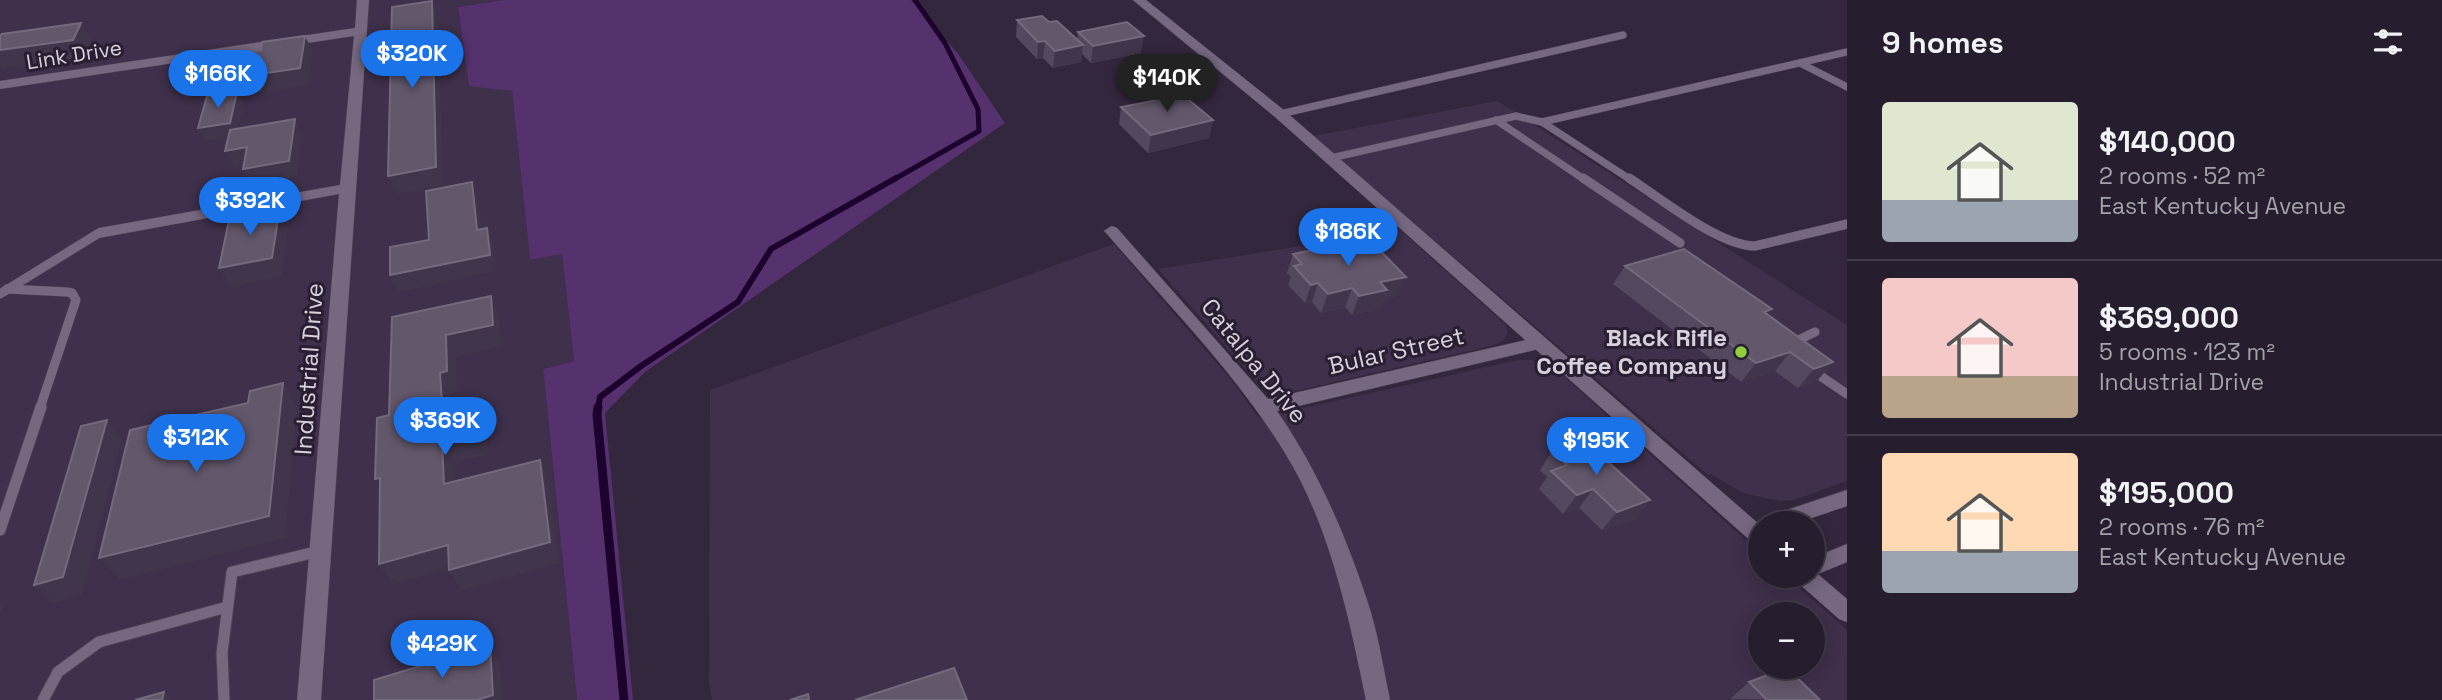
<!DOCTYPE html>
<html lang="en">
<head>
<meta charset="utf-8">
<style>
	body { margin:0; font-family:"Space Grotesk",sans-serif; background:#2e2636; color:#f1f3f6; height:100vh; display:flex; flex-direction:column; font-size:26px; white-space:nowrap }
	* { box-sizing:border-box; margin:0 }
	p { font-size:23px; color:#a4a2aa }
	.icon { flex:none; width:38px; height:38px; fill:none; stroke:currentColor; stroke-width:2; stroke-linecap:round; stroke-linejoin:round }
	.map { position:relative; flex:1; overflow:hidden }
	.drawer { display:flex; flex-direction:column; background:#261d2e; width:595px }
	.drawer>* { flex:none }
	.controls { position:absolute; left:1748px; top:511px; display:grid; gap:14px }
	.controls a { display:grid; place-items:center; width:77px; height:77px; border-radius:50%; background:#261d2e; box-shadow:0 4px 18px #0003,0 0 0 2px #423b4a; font-size:35px }
	.price { position:absolute; translate:-50% -60px; padding:0 16px; border-radius:24px; background:#1a73e8; color:#fff; font-size:23px; line-height:46px; filter:drop-shadow(0 2px 4px #0008) }
	.price::after { content:''; position:absolute; left:50%; top:42px; width:21px; height:16px; margin-left:-10px; background:inherit; clip-path:polygon(0 0,100% 0,50% 100%) }
	.price.selected { background:#222; color:#fff }
	ul { padding:0; list-style:none }
	li { display:flex; align-items:center; gap:21px; height:175px; padding:0 35px }
	li+li { border-top:2px solid #423b4a }
	li span { display:grid; place-items:center; flex:none; width:196px; height:140px; border-radius:7px; color:#555 }
	li>.icon { margin-inline-start:auto }
	span .icon { width:84px; height:84px; fill:#fffc; stroke-width:1 }
	li b { font-size:30px }
	h2 { display:flex; justify-content:space-between; align-items:center; height:84px; padding:0 35px; font-size:30px }
	main { display:flex; flex:1; min-height:0 }
	.map>svg:first-child { display:block }
</style>
</head>
<body>
<main>
<div class="map">
<svg width="1847" height="700" viewBox="0 0 1847 700">
	<rect width="100%" height="100%" fill="#33273d"/>
	<g fill="#3f304b" fill-rule="evenodd">
		<polygon points="0,0 503,0 458,7 469,85 512,91 530,260 562,254 574,361 543,369 577,700 0,700"/>
		<polygon points="1497,101 1847,325 1847,481 1794,500 1780,501 1743,493 1711,474 1708,475 1313,136"/>
		<polygon points="1400,230 1505,324 1508,332 1504,340 1495,345 1287,393 1274,392 1258,383 1158,269"/>
		<path d="M1114,244L1232,381L1259,418L1518,360H1531L1557,370L1760,553V576H1786L1847,630V700H712L709,684L710,390ZM1760,614H1813V667H1760Z"/>
	</g>
	<polygon fill="#55316e" points="503,0 911,0 959,55 1005,123 645,372 605,413 633,700 577,700 543,369 574,361 562,254 530,260 512,91 469,86 458,7"/>
	<g fill="none" stroke-linecap="round" stroke-linejoin="round">
		<polyline stroke="#1e022e" stroke-width="5" points="893,180 979,131 978,109 945,43 915,0"/>
		<polyline stroke="#1e022e" stroke-width="6" points="598,408 600,397 641,366 738,302 771,249 896,178"/>
		<polyline stroke="#1e022e" stroke-width="9" points="598,407 597,415 624,700"/>
		<defs>
			<g id="service-far2">
				<polyline points="1800,63 1847,87"/>
				<polyline points="1280,114 1623,35"/>
				<polyline points="1496,120 1585,180"/>
				<polyline points="1542,122 1631,180"/>
				<polyline points="1331,158 1516,116 1542,122 1847,52"/>
			</g>
			<g id="service-far1">
				<polyline points="1583,178 1680,243"/>
				<path d="M1629,178C1660,198 1719,246 1755,246L1847,224"/>
				<polyline points="7,289 67,292 72,293 76,300 40,408"/>
				<polyline points="0,294 99,233"/>
				<polyline points="1790,344 1815,332"/>
				<polyline points="1810,369 1847,394"/>
			</g>
			<g id="service">
				<polyline points="0,530 41,407"/>
				<polyline points="43,700 58,672 99,642 227,607"/>
				<polyline points="224,700 222,653 232,572 320,551"/>
			</g>
			<g id="minor">
				<polygon points="357,0 369,0 321,700 297,700 339,194 99,238 91,233 99,228 340,185 354,36 0,89 0,81 355,28"/>
				<path d="M1112,226L1117,228L1268,399L1539,337L1548,343L1539,349L1277,411C1317,469 1345,533 1367,600C1378,632 1383,667 1390,700H1366C1349,617 1330,526 1285,453C1236,373 1168,305 1107,234L1104,231Z"/>
				<polygon points="1847,490 1847,506 1797,523 1763,523 1766,517"/>
				<polygon points="1847,544 1847,562 1813,576 1812,576 1813,558"/>
			</g>
			<g id="tertiary">
				<polygon points="1133,0 1146,0 1285,111 1760,525 1760,545 1753,543 1275,117"/>
				<polygon points="1813,570 1847,599 1847,622 1839,619 1797,582 1794,576 1813,576"/>
			</g>
		</defs>
		<use href="#service-far2" stroke="#4c4253" stroke-width="8"/>
		<use href="#service-far1" stroke="#4c4253" stroke-width="10"/>
		<use href="#service" stroke="#4c4253" stroke-width="13"/>
		<use href="#minor" stroke="#4c4253" stroke-width="1"/>
		<use href="#tertiary" stroke="#4c4253" stroke-width="1"/>
		<use href="#service-far2" stroke="#756880" stroke-width="7"/>
		<use href="#service-far1" stroke="#756880" stroke-width="9"/>
		<use href="#service" stroke="#756880" stroke-width="11"/>
		<use href="#minor" fill="#756880" fill-rule="evenodd"/>
		<use href="#tertiary" fill="#756880" fill-rule="evenodd"/>
	</g>
	<g fill="#54485e">
		<polygon points="1017,20 1049,22 1077,40 1078,32 1141,53 1091,63 1082,54 1081,62 1053,68 1043,58 1037,59 1016,37"/>
		<polygon points="1121,107 1213,120 1209,138 1148,153 1119,124"/>
		<polygon points="1293,254 1398,295 1384,299 1380,308 1352,315 1345,307 1321,313 1312,302 1305,303 1288,285 1291,277 1287,273"/>
		<polygon points="1625,266 1768,314 1833,362 1817,381 1798,388 1775,371 1741,382 1613,284"/>
		<polygon points="1552,451 1635,519 1602,530 1579,508 1563,514 1539,489 1547,477 1540,470"/>
		<polygon points="1749,682 1820,700 1730,699"/>
	</g>
	<g fill="#41354b">
		<polygon points="432,1 438,18 443,185 396,194 388,176"/>
		<polygon points="81,23 92,39 83,57 2,69 0,65 0,50"/>
		<polygon points="305,36 313,52 308,85 247,95 238,77"/>
		<polygon points="1144,36 1141,53 1091,63 1093,46"/>
		<polygon points="1045,41 1043,58 1037,59 1038,42"/>
		<polygon points="1083,45 1081,62 1053,68 1055,51"/>
		<polygon points="237,92 244,104 236,135 205,141 198,128"/>
		<polygon points="295,119 302,135 297,177 251,185 243,169"/>
		<polygon points="1213,120 1209,138 1148,153 1151,135"/>
		<polygon points="247,147 255,163 234,167 225,151"/>
		<polygon points="472,182 478,198 484,246 477,230"/>
		<polygon points="280,206 289,224 282,276 230,287 219,268"/>
		<polygon points="487,228 493,244 496,271 398,292 390,275"/>
		<polygon points="1406,277 1398,295 1384,299 1380,308 1352,315 1359,296 1380,282"/>
		<polygon points="1318,283 1312,302 1305,303 1311,285"/>
		<polygon points="1352,288 1345,307 1321,313 1328,294"/>
		<polygon points="491,296 499,317 502,346 456,357 457,392 450,394 453,438 443,416 440,373 446,335"/>
		<polygon points="1790,352 1775,371 1741,382 1756,363"/>
		<polygon points="1833,362 1817,381 1798,388 1814,369"/>
		<polygon points="283,383 297,406 285,538 120,580 99,558"/>
		<polygon points="477,408 486,430 489,454 453,463 455,506 444,484 442,441"/>
		<polygon points="107,420 122,439 82,595 54,603 34,585"/>
		<polygon points="540,460 549,481 559,563 461,591 449,570"/>
		<polygon points="1593,489 1579,508 1563,514 1577,495"/>
		<polygon points="1650,500 1635,519 1602,530 1617,512"/>
		<polygon points="448,545 460,566 392,585 379,564"/>
		<polygon points="0,603 5,607 0,613"/>
		<polygon points="490,645 500,663 502,700 477,700"/>
		<polygon points="164,692 170,698 170,700 162,700"/>
	</g>
	<g fill="#62576b" stroke="#746a7d" stroke-width="2">
		<polygon points="432,1 436,167 388,176 392,7"/>
		<polygon points="1042,16 1049,22 1057,21 1083,45 1055,51 1045,41 1038,42 1017,20"/>
		<polygon points="1127,22 1144,36 1093,46 1078,32"/>
		<polygon points="81,23 73,40 0,50 0,36 2,34"/>
		<polygon points="305,36 300,68 238,77 245,52 261,50 262,42"/>
		<polygon points="237,92 230,123 198,128 207,96"/>
		<polygon points="1183,95 1213,120 1151,135 1121,107"/>
		<polygon points="295,119 289,161 243,169 247,147 225,151 230,130"/>
		<polygon points="472,182 477,230 487,228 490,255 390,275 390,247 429,240 426,191"/>
		<polygon points="280,206 272,258 219,268 230,215"/>
		<polygon points="1368,238 1406,277 1380,282 1387,290 1359,296 1352,288 1328,294 1318,283 1311,285 1294,266 1302,264 1293,254"/>
		<polygon points="1684,249 1772,309 1764,312 1833,362 1814,369 1790,352 1756,363 1625,266"/>
		<polygon points="491,296 493,325 446,335 447,371 440,373 443,416 477,408 479,432 442,441 444,484 540,460 550,542 449,570 448,545 379,564 380,478 375,479 377,418 389,415 392,317"/>
		<polygon points="283,383 269,516 99,558 130,430 248,403 250,391"/>
		<polygon points="107,420 63,577 34,585 81,426"/>
		<polygon points="1584,440 1650,500 1617,512 1593,489 1577,495 1551,471 1567,465 1552,451"/>
		<polygon points="490,645 493,695 477,700 374,700 374,680"/>
		<polygon points="954,668 967,700 855,700"/>
		<polygon points="1787,668 1820,700 1767,700 1749,682"/>
		<polygon points="164,692 162,700 135,700"/>
		<polygon points="808,694 809,700 790,700"/>
	</g>
	<circle fill="#92cd3f" stroke="#291e32" stroke-width="2.5" cx="1741" cy="352" r="7"/>
	<g text-anchor="middle" stroke-width="6" stroke-linejoin="round" paint-order="stroke">
		<g font-size="21" fill="#d7d0dd" stroke="#291e32">
			<text transform="translate(74 55) rotate(-9)" y="7">Link Drive</text>
		</g>
		<g font-size="24" font-weight="bold" fill="#d7d0dd" stroke="#291e32" text-anchor="end">
			<text x="1727" y="346">Black Rifle<tspan x="1727" dy="28">Coffee Company</tspan></text>
		</g>
		<g font-size="24" fill="#d7d0dd" stroke="#291e32">
			<text transform="translate(1396 351) rotate(-13)" y="8">Bular Street</text>
			<text transform="translate(1254 361) rotate(51)" y="8">Catalpa Drive</text>
			<text transform="translate(309 369) rotate(-86)" y="8">Industrial Drive</text>
		</g>
	</g>
</svg>
<div class="controls">
<a>+</a>
<a>−</a>
</div>
<b class="price" style="left:412px;top:90px">$320K</b>
<b class="price" style="left:218px;top:110px">$166K</b>
<b class="price selected" style="left:1167px;top:114px">$140K</b>
<b class="price" style="left:250px;top:237px">$392K</b>
<b class="price" style="left:1348px;top:268px">$186K</b>
<b class="price" style="left:445px;top:457px">$369K</b>
<b class="price" style="left:196px;top:474px">$312K</b>
<b class="price" style="left:1596px;top:477px">$195K</b>
<b class="price" style="left:442px;top:680px">$429K</b>
</div>
<section class="drawer">
<h2>9 homes<svg class="icon" aria-label="filters" viewBox="0 0 24 24"><path d="M4 7h16M4 17h16"/><circle cx="9" cy="7" r="2"/><circle cx="15" cy="17" r="2"/></svg></h2>
<ul>
<li><span style="background:linear-gradient(#dfe7d0 70%,#9aa5b1 0)"><svg class="icon" aria-label="home" viewBox="0 0 24 24"><path d="M3 11l9-7 9 7M6 9v11h12V9"/></svg></span><div><b>$140,000</b><p>2 rooms · 52 m²</p><p>East Kentucky Avenue</p></div></li>
<li><span style="background:linear-gradient(#f6c9c9 70%,#b9a48a 0)"><svg class="icon" aria-label="home" viewBox="0 0 24 24"><path d="M3 11l9-7 9 7M6 9v11h12V9"/></svg></span><div><b>$369,000</b><p>5 rooms · 123 m²</p><p>Industrial Drive</p></div></li>
<li><span style="background:linear-gradient(#ffd9b3 70%,#9aa5b1 0)"><svg class="icon" aria-label="home" viewBox="0 0 24 24"><path d="M3 11l9-7 9 7M6 9v11h12V9"/></svg></span><div><b>$195,000</b><p>2 rooms · 76 m²</p><p>East Kentucky Avenue</p></div></li>
</ul>
</section>
</main>
</body>
</html>
